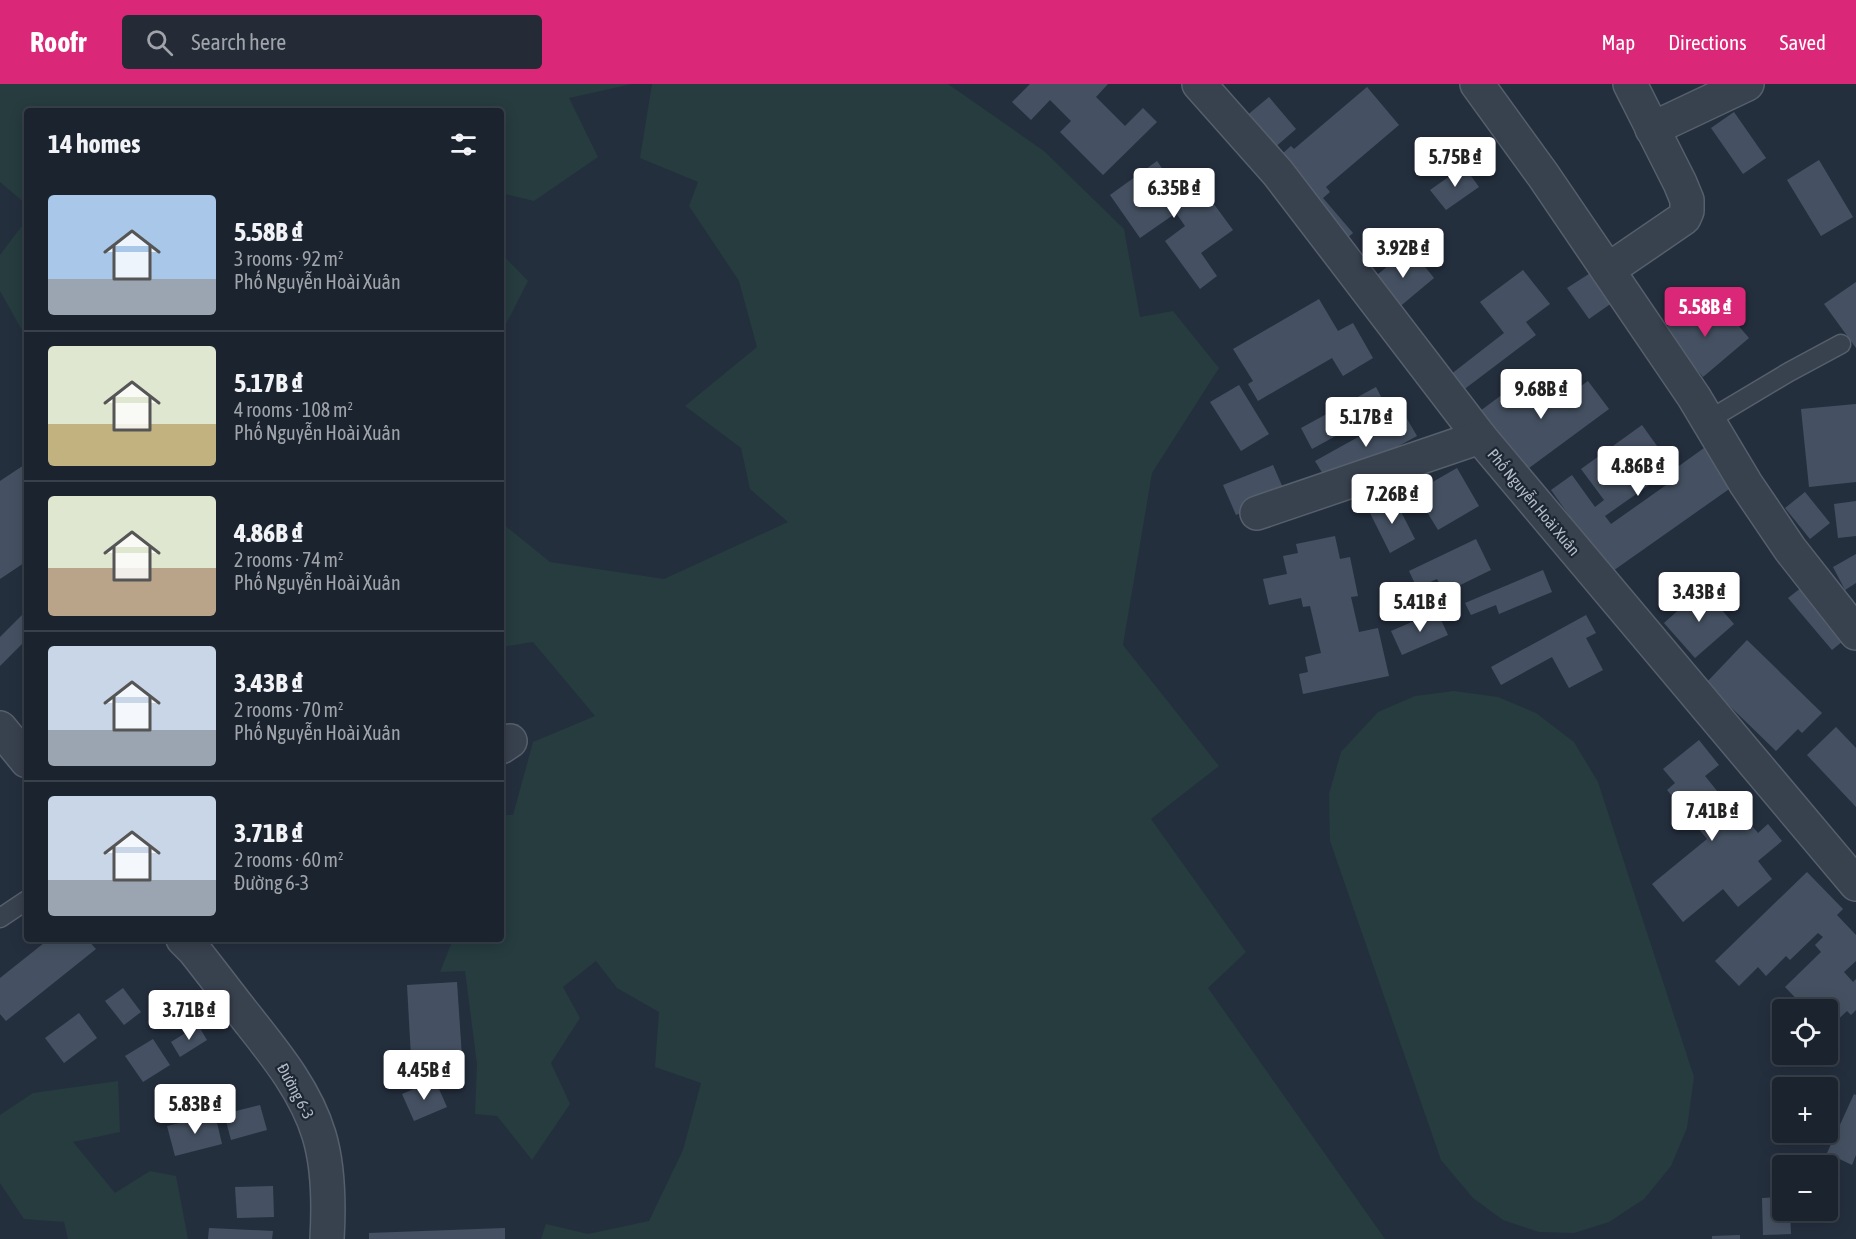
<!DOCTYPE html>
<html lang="en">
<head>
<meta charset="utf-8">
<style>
	body { margin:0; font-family:"Asap Condensed",sans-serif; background:#242b36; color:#f1f3f6; height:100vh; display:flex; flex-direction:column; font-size:22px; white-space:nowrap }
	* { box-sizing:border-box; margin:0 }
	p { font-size:20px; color:#a0a4aa }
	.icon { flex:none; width:33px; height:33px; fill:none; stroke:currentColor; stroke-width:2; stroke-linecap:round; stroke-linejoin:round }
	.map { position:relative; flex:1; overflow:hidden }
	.side { position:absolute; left:24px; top:24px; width:480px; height:834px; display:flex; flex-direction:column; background:#1b232e; border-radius:6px; box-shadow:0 3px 15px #0003,0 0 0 2px #39404a }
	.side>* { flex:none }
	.controls { position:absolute; left:1772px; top:915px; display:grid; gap:12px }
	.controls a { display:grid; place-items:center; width:66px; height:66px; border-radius:6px; background:#1b232e; box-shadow:0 3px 15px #0003,0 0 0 2px #39404a; font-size:30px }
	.price { position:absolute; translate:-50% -51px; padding:0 14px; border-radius:6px; background:#fff; color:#222; font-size:20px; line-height:39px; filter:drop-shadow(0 2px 3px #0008) }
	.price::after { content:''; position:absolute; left:50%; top:36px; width:18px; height:14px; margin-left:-9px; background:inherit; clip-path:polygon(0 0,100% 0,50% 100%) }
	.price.active { background:#db2777; color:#fff }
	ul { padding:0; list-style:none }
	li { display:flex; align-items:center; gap:18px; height:150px; padding:0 24px }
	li+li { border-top:2px solid #39404a }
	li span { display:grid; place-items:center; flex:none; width:168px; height:120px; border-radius:6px; color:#555 }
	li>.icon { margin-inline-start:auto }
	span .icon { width:72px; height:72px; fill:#fffc; stroke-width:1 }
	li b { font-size:26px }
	h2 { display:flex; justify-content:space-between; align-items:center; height:72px; padding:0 24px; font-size:26px }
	header { display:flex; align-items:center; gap:36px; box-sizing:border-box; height:84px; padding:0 30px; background:#db2777; color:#fff }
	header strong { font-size:28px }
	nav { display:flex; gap:33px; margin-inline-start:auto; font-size:21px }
	.search { width:420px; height:54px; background:#242b36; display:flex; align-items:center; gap:15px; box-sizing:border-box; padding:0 21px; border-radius:6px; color:#a0a4aa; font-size:22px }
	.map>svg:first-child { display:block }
</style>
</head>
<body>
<header>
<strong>Roofr</strong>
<div class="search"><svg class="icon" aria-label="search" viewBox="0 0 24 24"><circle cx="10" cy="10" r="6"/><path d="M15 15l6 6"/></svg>Search here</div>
<nav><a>Map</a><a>Directions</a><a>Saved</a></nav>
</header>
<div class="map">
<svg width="1856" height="1155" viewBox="0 0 1856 1155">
	<rect width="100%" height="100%" fill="#242f3e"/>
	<g fill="#263c3f">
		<polygon points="0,0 632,0 569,14 598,73 534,117 501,109 501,27 27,27 27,121 0,98"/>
		<polygon points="652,0 948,0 1044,67 1124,145 1140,233 1173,227 1219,284 1152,389 1123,561 1219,682 1151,735 1246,868 1208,904 1385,1155 541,1155 546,1140 588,1150 649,1137 683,1066 701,999 655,983 659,928 617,904 596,877 563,903 580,934 551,979 570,1020 532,1076 497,1032 475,1030 477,980 465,887 440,888 453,855 501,855 501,731 513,731 533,658 595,632 533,558 501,563 501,442 503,440 550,478 664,495 788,438 750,405 741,364 685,322 757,263 739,197 689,122 698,98 640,74"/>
		<polygon points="27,135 27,255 0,207 0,171"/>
		<polygon points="501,169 528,197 501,250"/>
		<polygon points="1454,607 1498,613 1536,629 1574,658 1598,698 1694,993 1687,1044 1671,1082 1644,1115 1609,1138 1574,1149 1539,1148 1503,1136 1473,1114 1441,1076 1330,757 1329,710 1341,668 1378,628 1415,612"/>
		<polygon points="118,997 120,1048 73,1058 115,1109 150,1087 176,1092 188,1155 68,1155 64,1138 24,1135 0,1099 0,1031 33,1009"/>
	</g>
	<g fill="#455162">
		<polygon points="1030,0 1108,0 1096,13 1125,42 1143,24 1157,38 1103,91 1060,48 1071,37 1050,16 1031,36 1012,18"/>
		<polygon points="1367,3 1399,41 1326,103 1330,108 1323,114 1353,149 1343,158 1274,77 1291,62 1294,65"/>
		<polygon points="1269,13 1296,45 1273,65 1245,33"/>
		<polygon points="1734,28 1766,74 1743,90 1711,44"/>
		<polygon points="1819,76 1853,133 1821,152 1787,96"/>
		<polygon points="1157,77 1187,120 1205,108 1233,146 1201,169 1217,192 1200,205 1165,157 1185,142 1176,129 1140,154 1110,111"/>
		<polygon points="1464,82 1479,103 1446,126 1430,106"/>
		<polygon points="1410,164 1434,194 1397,225 1372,195"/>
		<polygon points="1523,186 1550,220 1526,238 1536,251 1462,307 1450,291 1504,249 1480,218"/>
		<polygon points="1595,186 1616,216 1589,235 1567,204"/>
		<polygon points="1856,198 1856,264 1824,220"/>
		<polygon points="1319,215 1338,247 1353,239 1373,274 1343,292 1332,274 1258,317 1248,300 1253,297 1233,265"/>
		<polygon points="1698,217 1720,242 1731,233 1749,254 1703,293 1663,246"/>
		<polygon points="1526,293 1550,324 1588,297 1609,325 1525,387 1480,327"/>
		<polygon points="1239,301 1269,350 1241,367 1210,318"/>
		<polygon points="1376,303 1387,324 1312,365 1301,344"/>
		<polygon points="1856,320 1856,398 1809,403 1801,325"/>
		<polygon points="1403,328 1417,352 1329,400 1315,377"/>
		<polygon points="1642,341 1665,373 1651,383 1659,394 1605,432 1611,440 1669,399 1665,392 1704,364 1732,403 1610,489 1551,406 1572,391 1595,423 1604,416 1581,385"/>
		<polygon points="27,379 27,477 0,495 0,397"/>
		<polygon points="1273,381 1286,411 1236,431 1223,401"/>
		<polygon points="1457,384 1479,422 1438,446 1415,408"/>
		<polygon points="1805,408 1830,439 1810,455 1785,424"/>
		<polygon points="1394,414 1415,455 1390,469 1369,427"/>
		<polygon points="1856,417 1856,452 1838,454 1834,420"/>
		<polygon points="1335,452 1340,475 1350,473 1358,512 1351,513 1359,548 1378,544 1389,592 1303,610 1299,590 1308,588 1305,573 1321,569 1310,522 1303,523 1301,514 1269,521 1263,495 1287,490 1283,472 1298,469 1296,460"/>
		<polygon points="1476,455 1491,486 1444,509 1437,495 1417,504 1409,487"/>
		<polygon points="1856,470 1856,499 1845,506 1833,483"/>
		<polygon points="1543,486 1552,508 1499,530 1496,521 1471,531 1465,519"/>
		<polygon points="1806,500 1849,552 1832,566 1788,514"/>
		<polygon points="1703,504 1734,540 1695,574 1664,539"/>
		<polygon points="27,526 27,555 0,582 0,553"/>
		<polygon points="1437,527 1448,551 1402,571 1391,547"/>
		<polygon points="1586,531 1596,549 1586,554 1603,586 1569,604 1552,573 1501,601 1491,583"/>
		<polygon points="1747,556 1822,629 1802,649 1798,645 1776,667 1706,599"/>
		<polygon points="1836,643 1856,664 1856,723 1807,671"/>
		<polygon points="1699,656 1719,681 1705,692 1722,713 1717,717 1732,735 1740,728 1758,749 1768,740 1782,757 1758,777 1772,795 1738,823 1723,805 1683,838 1652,800 1707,755 1667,706 1675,699 1663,685"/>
		<polygon points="1807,788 1843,825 1837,831 1856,851 1856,877 1844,888 1853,898 1856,895 1856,926 1851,931 1847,927 1827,946 1827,926 1807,926 1785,903 1821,868 1815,861 1823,853 1818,849 1790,876 1786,872 1766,892 1758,883 1739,902 1715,877"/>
		<polygon points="49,855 87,855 96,865 6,937 0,930 0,894"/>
		<polygon points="457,898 463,988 412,991 407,901"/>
		<polygon points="123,904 141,928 124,941 105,917"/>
		<polygon points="79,929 97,954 64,979 45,954"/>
		<polygon points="198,941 207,956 180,973 171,958"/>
		<polygon points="1782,947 1782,966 1773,953"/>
		<polygon points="153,955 170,981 143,998 125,972"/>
		<polygon points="435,996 447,1023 414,1037 402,1010"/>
		<polygon points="1854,1010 1856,1011 1856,1071 1852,1081 1827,1069"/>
		<polygon points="260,1021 267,1046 231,1056 224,1030"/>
		<polygon points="215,1030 222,1060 175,1072 167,1042"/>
		<polygon points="273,1102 274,1133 237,1134 235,1103"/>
		<polygon points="1782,1113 1782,1126 1790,1126 1791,1150 1763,1151 1762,1114"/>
		<polygon points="209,1144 273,1147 272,1155 208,1155"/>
		<polygon points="505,1144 505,1155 369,1155 369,1149"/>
		<polygon points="1740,1151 1740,1155 1712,1155 1712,1152"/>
	</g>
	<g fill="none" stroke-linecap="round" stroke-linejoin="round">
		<defs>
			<g id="service">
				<polyline points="1707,337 1789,288 1841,260"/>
				<polyline points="0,834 27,816"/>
			</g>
			<g id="minor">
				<polyline points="1199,0 1278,89 1480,353 1856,800"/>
				<polyline points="1477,0 1543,91 1694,313 1746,400 1790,465 1856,549"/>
				<polyline points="1652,45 1747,0"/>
				<polyline points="1608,186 1684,134 1687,127 1687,116 1680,99 1630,0"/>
				<polyline points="1257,429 1480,353"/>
				<polyline points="501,663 510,657"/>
			</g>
			<g id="tertiary">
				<polyline points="0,644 27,677"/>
				<path d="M183,855L194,866C213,890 231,914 250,938C277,972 306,1008 319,1051C329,1084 329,1121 327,1155"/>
			</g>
		</defs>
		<use href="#service" stroke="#565f6c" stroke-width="21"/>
		<use href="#minor" stroke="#565f6c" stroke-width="36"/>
		<use href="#tertiary" stroke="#565f6c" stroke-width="36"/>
		<use href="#service" stroke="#38414e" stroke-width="18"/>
		<use href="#minor" stroke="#38414e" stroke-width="33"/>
		<use href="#tertiary" stroke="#38414e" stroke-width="33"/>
	</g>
	<g text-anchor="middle" stroke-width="4.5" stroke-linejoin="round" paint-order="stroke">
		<g font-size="16" fill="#b4bcc9" stroke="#1d2633">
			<text transform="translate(1534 418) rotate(50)" y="6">Phố Nguyễn Hoài Xuân</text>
			<text transform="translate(296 1007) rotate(62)" y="6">Đường 6-3</text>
		</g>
	</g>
</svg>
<div class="controls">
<a><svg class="icon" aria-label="locate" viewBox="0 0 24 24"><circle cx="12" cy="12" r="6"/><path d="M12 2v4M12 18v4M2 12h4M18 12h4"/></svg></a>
<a>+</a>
<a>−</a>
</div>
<b class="price" style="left:1455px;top:104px">5.75B ₫</b>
<b class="price" style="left:1174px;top:135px">6.35B ₫</b>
<b class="price" style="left:1403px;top:195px">3.92B ₫</b>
<b class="price active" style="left:1705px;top:254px">5.58B ₫</b>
<b class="price" style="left:1541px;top:336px">9.68B ₫</b>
<b class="price" style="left:1366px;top:364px">5.17B ₫</b>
<b class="price" style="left:1638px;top:413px">4.86B ₫</b>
<b class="price" style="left:1392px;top:441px">7.26B ₫</b>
<b class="price" style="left:1699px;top:539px">3.43B ₫</b>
<b class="price" style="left:1420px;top:549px">5.41B ₫</b>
<b class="price" style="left:1712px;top:758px">7.41B ₫</b>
<b class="price" style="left:189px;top:957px">3.71B ₫</b>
<b class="price" style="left:424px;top:1017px">4.45B ₫</b>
<b class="price" style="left:195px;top:1051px">5.83B ₫</b>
<section class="side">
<h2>14 homes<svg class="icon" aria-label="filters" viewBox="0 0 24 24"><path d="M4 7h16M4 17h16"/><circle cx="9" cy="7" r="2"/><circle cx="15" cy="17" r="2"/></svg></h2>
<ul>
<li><span style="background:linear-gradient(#a9c7e8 70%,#9aa5b1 0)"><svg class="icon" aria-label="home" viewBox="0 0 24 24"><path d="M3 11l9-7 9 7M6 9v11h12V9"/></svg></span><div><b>5.58B ₫</b><p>3 rooms · 92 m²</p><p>Phố Nguyễn Hoài Xuân</p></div></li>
<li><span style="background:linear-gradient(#dfe7d0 65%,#c2b280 0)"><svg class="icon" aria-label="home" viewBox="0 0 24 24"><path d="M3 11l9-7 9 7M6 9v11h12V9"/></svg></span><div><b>5.17B ₫</b><p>4 rooms · 108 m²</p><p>Phố Nguyễn Hoài Xuân</p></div></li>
<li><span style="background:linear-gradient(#dfe7d0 60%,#b9a48a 0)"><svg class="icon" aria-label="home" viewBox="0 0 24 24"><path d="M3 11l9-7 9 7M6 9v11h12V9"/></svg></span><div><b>4.86B ₫</b><p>2 rooms · 74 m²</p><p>Phố Nguyễn Hoài Xuân</p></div></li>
<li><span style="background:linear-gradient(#c9d6e8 70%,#9aa5b1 0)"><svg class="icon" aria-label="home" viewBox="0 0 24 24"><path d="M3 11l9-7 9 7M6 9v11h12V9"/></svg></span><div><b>3.43B ₫</b><p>2 rooms · 70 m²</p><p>Phố Nguyễn Hoài Xuân</p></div></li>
<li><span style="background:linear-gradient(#c9d6e8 70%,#9aa5b1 0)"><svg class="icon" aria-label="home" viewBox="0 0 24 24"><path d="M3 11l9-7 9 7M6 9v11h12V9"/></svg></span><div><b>3.71B ₫</b><p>2 rooms · 60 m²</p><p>Đường 6-3</p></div></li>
</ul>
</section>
</div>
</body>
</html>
